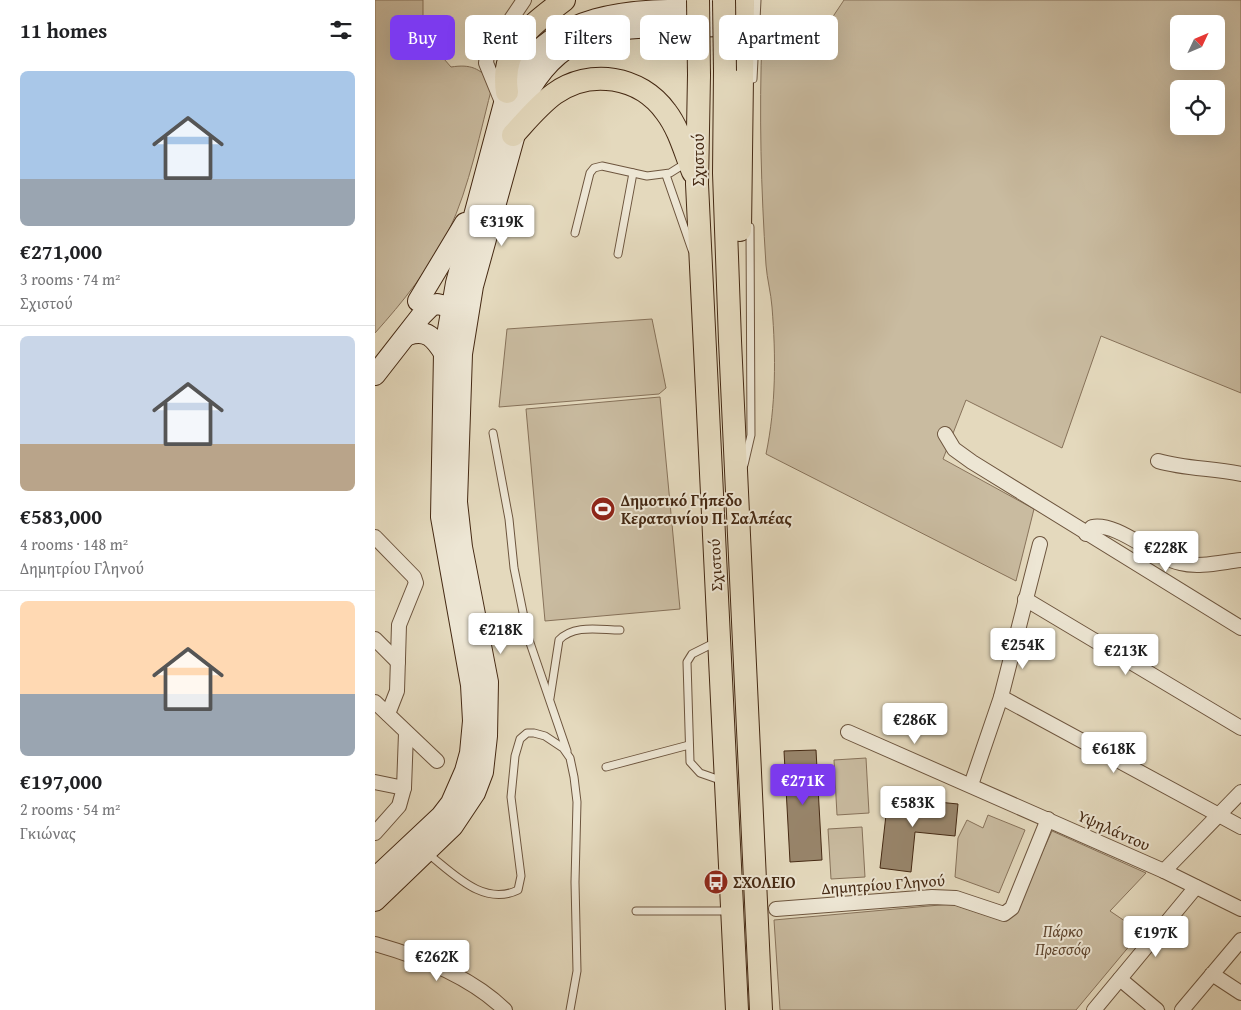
<!DOCTYPE html>
<html lang="en">
<head>
<meta charset="utf-8">
<style>
	body { margin:0; font-family:"Gentium Book Plus",serif; background:#f6f6f6; color:#202124; height:100vh; display:flex; flex-direction:column; font-size:19px; white-space:nowrap }
	* { box-sizing:border-box; margin:0 }
	p { font-size:16px; color:#757577 }
	.icon { flex:none; width:28px; height:28px; fill:none; stroke:currentColor; stroke-width:2; stroke-linecap:round; stroke-linejoin:round }
	.map { position:relative; flex:1; overflow:hidden }
	.sheet { display:flex; flex-direction:column; background:#fff; width:375px }
	.sheet>* { flex:none }
	.banner { position:absolute; left:15px; top:15px; width:475px; height:45px; display:flex; gap:10px }
	.needle { width:32px; rotate:46deg }
	.tools { position:absolute; left:795px; top:15px; display:grid; gap:10px }
	.tools a { display:grid; place-items:center; width:55px; height:55px; border-radius:8px; background:#fff; box-shadow:0 5px 20px #0002; font-size:25px }
	.price { position:absolute; translate:-50% -42px; padding:0 11px; border-radius:5px; background:#fff; color:#222; font-size:16px; line-height:32px; filter:drop-shadow(0 1px 2px #0008) }
	.price::after { content:''; position:absolute; left:50%; top:30px; width:15px; height:11px; margin-left:-8px; background:inherit; clip-path:polygon(0 0,100% 0,50% 100%) }
	.price.current { background:#7c3aed; color:#fff }
	ul { padding:0; list-style:none }
	li { display:grid; align-content:center; gap:10px; height:265px; padding:0 20px }
	li+li { border-top:1px solid #e0e0e0 }
	li span { display:grid; place-items:center; height:155px; border-radius:8px; color:#555 }
	li>.icon { margin-inline-start:auto }
	span .icon { width:90px; height:90px; fill:#fffc; stroke-width:1 }
	li b { font-size:21px }
	h2 { display:flex; justify-content:space-between; align-items:center; height:60px; padding:0 20px; font-size:21px }
	.pill { padding:0 18px; border-radius:8px; background:#fff; box-shadow:0 5px 20px #0002; font-size:18px; line-height:45px }
	.pill.current { background:#7c3aed; color:#fff }
	main { display:flex; flex:1; min-height:0 }
	.map>svg:first-child { display:block }
</style>
</head>
<body>
<main>
<section class="sheet">
<h2>11 homes<svg class="icon" aria-label="filters" viewBox="0 0 24 24"><path d="M4 7h16M4 17h16"/><circle cx="9" cy="7" r="2"/><circle cx="15" cy="17" r="2"/></svg></h2>
<ul>
<li><span style="background:linear-gradient(#a9c7e8 70%,#9aa5b1 0)"><svg class="icon" aria-label="home" viewBox="0 0 24 24"><path d="M3 11l9-7 9 7M6 9v11h12V9"/></svg></span><div><b>€271,000</b><p>3 rooms · 74 m²</p><p>Σχιστού</p></div></li>
<li><span style="background:linear-gradient(#c9d6e8 70%,#b9a48a 0)"><svg class="icon" aria-label="home" viewBox="0 0 24 24"><path d="M3 11l9-7 9 7M6 9v11h12V9"/></svg></span><div><b>€583,000</b><p>4 rooms · 148 m²</p><p>Δημητρίου Γληνού</p></div></li>
<li><span style="background:linear-gradient(#ffd9b3 60%,#9aa5b1 0)"><svg class="icon" aria-label="home" viewBox="0 0 24 24"><path d="M3 11l9-7 9 7M6 9v11h12V9"/></svg></span><div><b>€197,000</b><p>2 rooms · 54 m²</p><p>Γκιώνας</p></div></li>
</ul>
</section>
<div class="map">
<svg width="866" height="1010" viewBox="0 0 866 1010">
	<rect width="100%" height="100%" fill="#e4d9bd"/>
	<filter id="stains"><feTurbulence type="fractalNoise" baseFrequency=".004" numOctaves="4"/><feColorMatrix values="0 0 0 0 .2 0 0 0 0 .09 0 0 0 0 .02 0 0 0 .5 -.17"/></filter>
	<radialGradient id="worn" r=".72"><stop offset=".6" stop-color="#630" stop-opacity="0"/><stop offset="1" stop-color="#630" stop-opacity=".3"/></radialGradient>
	<g fill="#c9bba0" stroke="#87725a" fill-rule="evenodd">
		<path d="M0,0H48V35L76,67C96,64 104,68 118,83C106,128 94,189 74,230C56,267 27,303 0,333Z"/>
		<path d="M469,0H866V393L726,336L687,448L591,400L568,459L659,509L641,581L391,454C401,406 401,356 397,307C396,293 392,279 391,265C386,189 384,114 387,37L443,39ZM804,24H841V61H804ZM804,89H841V126H804Z"/>
		<polygon points="277,319 291,388 284,394 124,407 132,329"/>
		<polygon points="285,397 305,609 170,621 151,409"/>
		<polygon points="491,758 494,813 462,815 459,760"/>
		<polygon points="613,815 650,830 624,893 580,877 583,838 592,820 608,828"/>
		<polygon points="487,827 490,877 456,879 453,829"/>
		<polygon points="677,831 771,873 735,911 766,932 701,1010 405,1010 399,920 576,904 638,916"/>
	</g>
	<g fill="#98856b" stroke="#452913">
		<polygon points="441,750 447,860 415,862 409,751"/>
		<polygon points="513,797 583,804 580,836 540,832 536,872 505,868"/>
	</g>
	<g fill="none" stroke-linecap="round" stroke-linejoin="round">
		<defs>
			<g id="lane">
				<polyline points="378,79 382,0"/>
				<polyline points="291,175 317,250"/>
				<polyline points="200,233 215,173 219,168 227,166 272,176 295,173 311,163"/>
				<polyline points="243,254 258,173"/>
				<polyline points="118,433 134,519 139,568 153,637 192,751"/>
				<polyline points="369,465 376,435 375,227"/>
				<polyline points="341,642 317,654 312,662 315,762 325,773 348,781"/>
				<path d="M175,698L184,640C199,624 225,630 245,630"/>
				<polyline points="231,767 314,745"/>
				<path d="M52,853C78,873 108,907 143,890L146,876L136,797L140,756L145,739L152,733H159L170,736L188,748L195,758L199,777L202,802L200,882L202,971L195,1010"/>
				<polyline points="261,911 354,911"/>
			</g>
			<g id="street">
				<polyline points="127,102 111,63 112,55 149,0"/>
				<polyline points="570,434 579,449 597,462 866,628"/>
				<path d="M783,461C810,469 838,468 866,474"/>
				<path d="M711,534L717,527C743,522 778,557 805,563C824,568 847,562 866,560"/>
				<polyline points="0,537 39,577 41,583 24,625 22,691 13,714"/>
				<polyline points="650,599 866,728"/>
				<polyline points="0,639 23,662"/>
				<polyline points="626,697 866,827"/>
				<polyline points="0,702 62,761"/>
				<polyline points="473,732 789,871 866,909"/>
				<polyline points="0,782 29,788"/>
				<polyline points="596,785 626,697 665,544"/>
				<polyline points="0,833 24,806 29,788 31,733"/>
				<polyline points="789,871 866,792"/>
				<polyline points="401,909 557,897 581,898 629,914 637,908 673,819"/>
				<path d="M0,944C46,957 95,976 130,1010"/>
				<polyline points="837,974 866,993"/>
				<polyline points="745,979 782,1010"/>
				<polyline points="719,1010 821,887"/>
				<polyline points="807,1010 866,940"/>
			</g>
			<g id="secondary">
				<polyline points="43,301 90,223"/>
				<path d="M33,335C52,328 60,339 69,353"/>
				<polyline points="0,375 46,316 56,306 62,304 76,307"/>
				<path d="M0,878L66,816L76,803L90,771L95,753L98,721L96,685L66,517L69,353L81,283L132,92C179,0 273,10 364,10"/>
				<path d="M0,901L78,826L100,793L108,772L112,736L113,682L87,547L82,502L87,354L98,286L150,98C183,35 226,28 291,27C316,27 340,26 364,26"/>
			</g>
			<g id="primary">
				<polyline points="350,71 349,173 355,341 386,1010"/>
				<polyline points="324,75 322,184 362,1010"/>
				<path d="M132,92C125,46 157,25 189,0"/>
				<path d="M138,135C151,121 163,106 179,94C215,68 265,76 291,112C304,129 310,152 318,172"/>
				<polyline points="365,230 368,0"/>
			</g>
		</defs>
		<use href="#lane" stroke="#6d553e" stroke-width="9"/>
		<use href="#street" stroke="#6d553e" stroke-width="16"/>
		<use href="#secondary" stroke="#452913" stroke-width="22"/>
		<use href="#primary" stroke="#452913" stroke-width="24"/>
		<use href="#lane" stroke="#ede6d4" stroke-width="7"/>
		<use href="#street" stroke="#ede6d4" stroke-width="14"/>
		<use href="#secondary" stroke="#ede6d4" stroke-width="20"/>
		<use href="#primary" stroke="#e4d9bd" stroke-width="22"/>
		<defs>
			<g id="primary-bridge">
				<polyline points="323,0 324,75"/>
				<polyline points="349,0 350,71"/>
			</g>
		</defs>
		<use href="#primary-bridge" stroke="#452913" stroke-width="24" stroke-linecap="butt"/>
		<use href="#primary-bridge" stroke="#e4d9bd" stroke-width="22"/>
	</g>
	<defs>
		<symbol id="stadium-disc" viewBox="-11 -11 22 22"><circle r="9.5" fill="#8f2418" stroke="#ede6d4"/><path d="M0-5a6.5 5 0 1 0 0 10a6.5 5 0 1 0 0-10ZM-3.5-1.8h7v3.6h-7Z" fill="#fff"/></symbol>
		<symbol id="bus-disc" viewBox="-11 -11 22 22"><circle r="9.5" fill="#8f2418" stroke="#ede6d4"/><path d="M-5-6H5V4H4V6H2V4H-2V6H-4V4H-5ZM-3.5-4V0h7V-4ZM-3.5 1.2v1.5H-2V1.2ZM2 1.2v1.5H3.5V1.2Z" fill="#fff"/></symbol>
	</defs>
	<g fill-rule="evenodd">
		<use href="#stadium-disc" x="214" y="495" width="28" height="28"/>
		<use href="#bus-disc" x="327" y="868" width="28" height="28"/>
	</g>
	<g text-anchor="middle" stroke-width="4" stroke-linejoin="round" paint-order="stroke">
		<g font-size="16" fill="#452913" stroke="#ede6d4">
			<text transform="translate(323 160) rotate(-90)" y="6">Σχιστού</text>
			<text transform="translate(340 565) rotate(-93)" y="6">Σχιστού</text>
			<text transform="translate(739 830) rotate(24)" y="6">Υψηλάντου</text>
			<text transform="translate(508 884) rotate(-4)" y="6">Δημητρίου Γληνού</text>
		</g>
		<g font-size="16" font-weight="bold" fill="#452913" stroke="#ede6d4" text-anchor="start">
			<text x="246" y="506">Δημοτικό Γήπεδο<tspan x="246" dy="18">Κερατσινίου Π. Σαλπέας</tspan></text>
			<text x="358" y="888">ΣΧΟΛΕΙΟ</text>
		</g>
		<g font-size="16" font-style="italic" fill="#5f462f" stroke="#ede6d4">
			<text x="688" y="937">Πάρκο<tspan x="688" dy="18">Πρεσσόφ</tspan></text>
		</g>
	</g>
	<rect width="100%" height="100%" filter="url(#stains)"/>
	<rect width="100%" height="100%" fill="url(#worn)"/>
</svg>
<div class="tools">
<a><svg class="needle" viewBox="-14 -14 28 28"><path d="M0-13l5 13h-10z" fill="#e53935"/><path d="M0 13l5-13h-10z" fill="#757577"/></svg></a>
<a><svg class="icon" aria-label="locate" viewBox="0 0 24 24"><circle cx="12" cy="12" r="6"/><path d="M12 2v4M12 18v4M2 12h4M18 12h4"/></svg></a>
</div>
<b class="price" style="left:127px;top:247px">€319K</b>
<b class="price" style="left:791px;top:573px">€228K</b>
<b class="price" style="left:126px;top:655px">€218K</b>
<b class="price" style="left:648px;top:670px">€254K</b>
<b class="price" style="left:751px;top:676px">€213K</b>
<b class="price" style="left:540px;top:745px">€286K</b>
<b class="price" style="left:739px;top:774px">€618K</b>
<b class="price current" style="left:428px;top:806px">€271K</b>
<b class="price" style="left:538px;top:828px">€583K</b>
<b class="price" style="left:781px;top:958px">€197K</b>
<b class="price" style="left:62px;top:982px">€262K</b>
<div class="banner">
<a class="pill current">Buy</a>
<a class="pill">Rent</a>
<a class="pill">Filters</a>
<a class="pill">New</a>
<a class="pill">Apartment</a>
</div>
</div>
</main>
</body>
</html>
